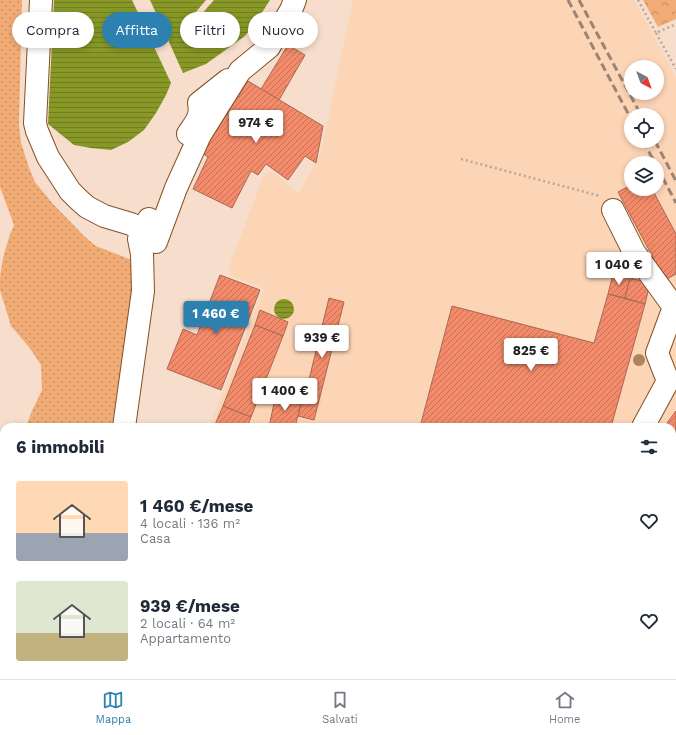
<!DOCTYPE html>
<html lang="it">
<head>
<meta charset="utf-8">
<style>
	body { margin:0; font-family:"Work Sans",sans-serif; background:#f6f6f7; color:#1f2937; height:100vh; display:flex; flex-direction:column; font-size:15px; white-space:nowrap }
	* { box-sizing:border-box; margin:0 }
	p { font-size:13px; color:#747a83 }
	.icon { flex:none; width:22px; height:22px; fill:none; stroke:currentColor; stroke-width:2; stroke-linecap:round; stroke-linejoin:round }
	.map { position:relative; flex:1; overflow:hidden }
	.sheet { position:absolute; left:0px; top:423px; width:676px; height:256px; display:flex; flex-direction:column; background:#fff; border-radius:12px 12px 0 0; box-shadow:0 2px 6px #0003 }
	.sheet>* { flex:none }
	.hud { position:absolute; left:12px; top:12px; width:400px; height:36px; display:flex; gap:8px }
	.needle { width:26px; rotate:139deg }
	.controls { position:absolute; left:624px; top:60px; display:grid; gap:8px }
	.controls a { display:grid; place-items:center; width:40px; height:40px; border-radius:50%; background:#fff; box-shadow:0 2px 6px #0003; font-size:20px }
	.price { position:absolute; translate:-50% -34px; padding:0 9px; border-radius:4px; background:#fff; color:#222; font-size:13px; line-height:26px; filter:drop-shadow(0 1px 2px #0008) }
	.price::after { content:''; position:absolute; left:50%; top:24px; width:12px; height:9px; margin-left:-6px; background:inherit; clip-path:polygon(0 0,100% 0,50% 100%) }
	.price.active { background:#2d81b1; color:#fff }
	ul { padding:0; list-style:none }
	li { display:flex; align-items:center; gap:12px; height:100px; padding:0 16px }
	li span { display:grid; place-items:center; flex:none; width:112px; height:80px; border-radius:4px; color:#555 }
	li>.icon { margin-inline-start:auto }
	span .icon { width:48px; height:48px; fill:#fffc; stroke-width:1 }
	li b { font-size:17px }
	h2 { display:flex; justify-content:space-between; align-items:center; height:48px; padding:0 16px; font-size:17px }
	.pill { padding:0 14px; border-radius:18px; background:#fff; box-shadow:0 2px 6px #0003; font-size:14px; line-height:36px }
	.pill.active { background:#2d81b1; color:#fff }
	.tabs { display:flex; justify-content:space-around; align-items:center; height:56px; border-top:1px solid #e0e1e3; background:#fff; font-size:11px; color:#747a83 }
	.tabs a { display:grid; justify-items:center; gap:2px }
	.tabs .active { color:#2d81b1 }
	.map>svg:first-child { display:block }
</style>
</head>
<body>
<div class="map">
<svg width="676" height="679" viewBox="0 0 676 679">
	<defs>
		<pattern id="grass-dots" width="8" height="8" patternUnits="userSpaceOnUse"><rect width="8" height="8" fill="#f1ac76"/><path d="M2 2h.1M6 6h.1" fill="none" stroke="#c58d60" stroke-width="1.8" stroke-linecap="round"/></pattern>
		<pattern id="forest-crowns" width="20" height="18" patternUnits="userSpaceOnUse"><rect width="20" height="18" fill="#f1ac76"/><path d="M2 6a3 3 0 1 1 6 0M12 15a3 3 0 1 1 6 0" fill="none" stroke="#c58d60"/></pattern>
		<pattern id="water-rules" width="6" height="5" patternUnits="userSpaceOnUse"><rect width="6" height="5" fill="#879827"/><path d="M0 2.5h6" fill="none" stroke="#707d21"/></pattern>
		<pattern id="building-hatch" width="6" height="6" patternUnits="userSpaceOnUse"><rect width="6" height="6" fill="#f38b6a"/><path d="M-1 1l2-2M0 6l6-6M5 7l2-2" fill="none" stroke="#c77257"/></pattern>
	</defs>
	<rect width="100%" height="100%" fill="#f7decc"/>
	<g fill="#fcd4b6" fill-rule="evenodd">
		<path d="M353,0H634L676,77V486L672,491V427H209L221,397L264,289L232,276L229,272V267L264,174L271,172L275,173L298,194L311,172L319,157L323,143ZM631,67H657V93H631ZM631,115H657V141H631ZM631,163H657V189H631Z"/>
		<polygon points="135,675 531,675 528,679 134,679"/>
	</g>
	<g fill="url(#grass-dots)">
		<polygon points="0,0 22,0 19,124 21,142 28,165 35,182 53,204 85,237 96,246 137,262 112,427 26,427 31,413 42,390 41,365 29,347 11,326 0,290 0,277 3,258 9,237 14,225 0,187"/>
		<polygon points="676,626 676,679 657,679 653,675 672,675 672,631"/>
	</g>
	<polygon fill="url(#forest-crowns)" points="643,0 676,0 676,19 658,27"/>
	<g fill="url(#water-rules)">
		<polygon points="54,0 132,0 171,83 166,95 156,113 144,130 128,142 111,150 91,148 74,145 48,124"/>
		<polygon points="150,0 270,0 256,22 245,36 206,64 183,73"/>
		<circle cx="284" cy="309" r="10"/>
		<polygon points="0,640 4,646 4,675 23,675 24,679 0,679"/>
	</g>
	<polygon fill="#f7decc" points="206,0 214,0 199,17 195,13"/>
	<g fill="url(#building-hatch)" stroke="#a96853">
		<polygon points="288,45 305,55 279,100 261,89"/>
		<polygon points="248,81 323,126 316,163 305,156 288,180 266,164 258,175 251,171 232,208 193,189 208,157 202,153"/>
		<polygon points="631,185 631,189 652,189 676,234 676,274 665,280 618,192"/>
		<polygon points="613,274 630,278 625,298 608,294"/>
		<polygon points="220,275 260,290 221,390 167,369 183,329 197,335"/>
		<polygon points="630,278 650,283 645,304 625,298"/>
		<polygon points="608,294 645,304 611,427 420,427 452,306 594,343"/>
		<polygon points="329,298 344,302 314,420 298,416 302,399 304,400"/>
		<polygon points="260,310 288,322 283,336 255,325"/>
		<polygon points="255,325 283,336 251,417 223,406"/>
		<polygon points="276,394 302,399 295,427 269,427"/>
		<polygon points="223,406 251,417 247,427 214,427"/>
		<polygon points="676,411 676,463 672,469 672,427 664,427"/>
		<polygon points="676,615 676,626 672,631 672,621"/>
		<polygon points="151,675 235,675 234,679 151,679"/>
		<polygon points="372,675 456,675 456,679 373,679"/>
		<polygon points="499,675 531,675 528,679 496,679"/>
	</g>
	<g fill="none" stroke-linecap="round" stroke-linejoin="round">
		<defs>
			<g id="minor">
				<polyline points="41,0 35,123 37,131 48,157 70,191 79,200 87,207 104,216 131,224 142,230 151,235 156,242 176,188 200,135 240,71 269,47 291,10 295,0"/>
				<path d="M188,134C195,123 202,117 199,103L228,80"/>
				<polyline points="613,210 634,252 674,307 657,353 668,381 643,427"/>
				<polyline points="124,427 143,291 142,254 139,239 142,230 149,219"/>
				<polyline points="94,675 94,679"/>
				<polyline points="552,677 584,679"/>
				<polyline points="483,679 486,675"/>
			</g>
			<g id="major">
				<polyline points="672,558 676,552"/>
				<polyline points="606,675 607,679"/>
			</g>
		</defs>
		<use href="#minor" stroke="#845125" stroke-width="24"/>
		<use href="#major" stroke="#a15568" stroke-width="24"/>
		<g stroke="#bea593" stroke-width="2.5" stroke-dasharray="2 3" stroke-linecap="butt">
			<polyline points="638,0 656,33 676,24"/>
			<polyline points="656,33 676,69"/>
			<polyline points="461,159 600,196"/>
			<polyline points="672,511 676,506"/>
			<polyline points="676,661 673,665 676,667"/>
		</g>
		<use href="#minor" stroke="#fff" stroke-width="22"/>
		<use href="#major" stroke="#e3a4bb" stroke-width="22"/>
		<g stroke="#9c8472" stroke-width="3" stroke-dasharray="8 4" stroke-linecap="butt">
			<polyline points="568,0 631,119"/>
			<polyline points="579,0 641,115"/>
			<polyline points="643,141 655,163"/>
			<polyline points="655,141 676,181"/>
			<polyline points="657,167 676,203"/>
		</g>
	</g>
	<circle fill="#ae845c" cx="639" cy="360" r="6"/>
</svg>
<div class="controls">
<a><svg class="needle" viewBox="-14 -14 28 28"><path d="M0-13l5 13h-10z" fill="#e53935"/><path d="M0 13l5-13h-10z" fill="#747a83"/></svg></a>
<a><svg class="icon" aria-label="locate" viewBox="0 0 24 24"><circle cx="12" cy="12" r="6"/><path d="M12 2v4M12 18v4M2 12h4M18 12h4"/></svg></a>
<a><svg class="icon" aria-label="layers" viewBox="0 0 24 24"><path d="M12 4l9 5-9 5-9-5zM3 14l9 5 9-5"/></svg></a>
</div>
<b class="price" style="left:256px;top:144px">974 €</b>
<b class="price" style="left:619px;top:286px">1 040 €</b>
<b class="price active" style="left:216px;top:335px">1 460 €</b>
<b class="price" style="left:322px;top:359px">939 €</b>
<b class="price" style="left:531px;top:372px">825 €</b>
<b class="price" style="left:285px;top:412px">1 400 €</b>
<div class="hud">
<a class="pill">Compra</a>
<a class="pill active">Affitta</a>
<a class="pill">Filtri</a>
<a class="pill">Nuovo</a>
</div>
<section class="sheet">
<h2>6 immobili<svg class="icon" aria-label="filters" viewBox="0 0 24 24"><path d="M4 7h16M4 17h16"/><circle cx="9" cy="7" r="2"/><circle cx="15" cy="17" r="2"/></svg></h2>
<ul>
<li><span style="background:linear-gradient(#ffd9b3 65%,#9aa5b1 0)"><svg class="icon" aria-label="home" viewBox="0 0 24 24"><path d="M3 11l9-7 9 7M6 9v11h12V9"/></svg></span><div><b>1 460 €/mese</b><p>4 locali · 136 m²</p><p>Casa</p></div><svg class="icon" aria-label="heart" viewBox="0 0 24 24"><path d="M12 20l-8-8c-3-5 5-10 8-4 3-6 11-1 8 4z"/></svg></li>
<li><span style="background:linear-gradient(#dfe7d0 65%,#c2b280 0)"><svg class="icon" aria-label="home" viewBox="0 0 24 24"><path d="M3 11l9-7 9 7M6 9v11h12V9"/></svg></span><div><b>939 €/mese</b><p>2 locali · 64 m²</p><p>Appartamento</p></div><svg class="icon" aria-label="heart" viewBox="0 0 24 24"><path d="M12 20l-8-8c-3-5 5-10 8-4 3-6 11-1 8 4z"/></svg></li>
</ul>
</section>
</div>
<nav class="tabs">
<a class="active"><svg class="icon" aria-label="map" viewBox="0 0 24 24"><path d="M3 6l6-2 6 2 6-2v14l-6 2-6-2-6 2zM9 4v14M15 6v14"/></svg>Mappa</a>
<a><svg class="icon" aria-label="saved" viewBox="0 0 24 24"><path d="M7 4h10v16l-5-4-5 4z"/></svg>Salvati</a>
<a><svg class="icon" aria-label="home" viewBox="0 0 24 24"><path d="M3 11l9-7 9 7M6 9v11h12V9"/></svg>Home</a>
</nav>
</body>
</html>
